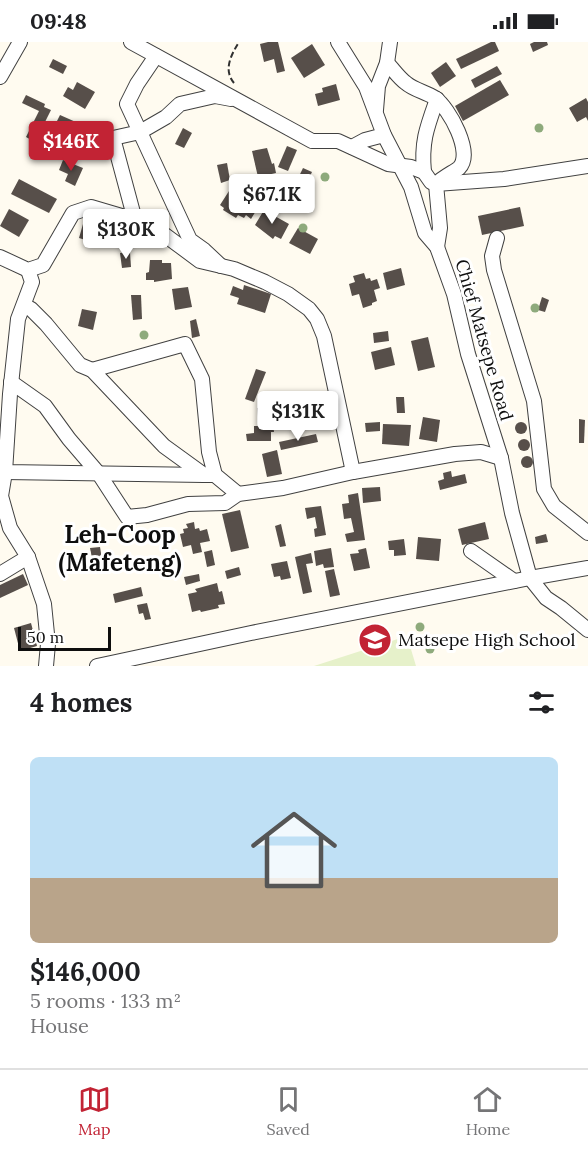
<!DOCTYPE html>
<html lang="en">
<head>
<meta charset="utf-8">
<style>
	body { margin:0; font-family:Lora,serif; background:#f6f6f6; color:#202124; height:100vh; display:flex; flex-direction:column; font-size:22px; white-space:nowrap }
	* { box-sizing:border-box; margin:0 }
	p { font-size:20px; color:#757577 }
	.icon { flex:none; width:33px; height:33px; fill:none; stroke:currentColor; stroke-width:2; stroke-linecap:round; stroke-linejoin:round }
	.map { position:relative; height:624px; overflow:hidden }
	.sheet { display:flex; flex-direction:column; background:#fff; flex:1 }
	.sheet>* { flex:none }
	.scale { position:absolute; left:18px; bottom:15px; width:93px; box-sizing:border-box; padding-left:6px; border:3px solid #0e0e0e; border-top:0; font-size:16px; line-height:21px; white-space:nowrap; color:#0e0e0e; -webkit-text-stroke:4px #fff; paint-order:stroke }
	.price { position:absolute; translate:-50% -51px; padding:0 14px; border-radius:6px; background:#fff; color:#222; font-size:20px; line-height:39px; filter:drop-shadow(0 2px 3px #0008) }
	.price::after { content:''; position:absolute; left:50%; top:36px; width:18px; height:14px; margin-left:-9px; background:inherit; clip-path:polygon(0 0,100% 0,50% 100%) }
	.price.active { background:#c22334; color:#fff }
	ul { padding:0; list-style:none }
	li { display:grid; align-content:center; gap:12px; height:318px; padding:0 30px }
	li span { display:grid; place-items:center; height:186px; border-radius:9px; color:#555 }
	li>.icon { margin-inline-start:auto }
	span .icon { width:108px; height:108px; fill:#fffc; stroke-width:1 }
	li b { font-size:26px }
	h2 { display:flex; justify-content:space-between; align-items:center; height:72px; padding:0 30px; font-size:26px }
	.status { display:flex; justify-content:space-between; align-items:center; height:42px; padding:0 30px; background:#fff; direction:ltr }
	.status svg { height:16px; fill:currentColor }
	.menu { display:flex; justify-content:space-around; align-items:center; height:84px; border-top:2px solid #e0e0e0; background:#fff; font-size:16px; color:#757577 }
	.menu a { display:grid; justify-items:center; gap:3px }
	.menu .active { color:#c22334 }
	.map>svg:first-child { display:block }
</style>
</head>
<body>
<div class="status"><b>09:48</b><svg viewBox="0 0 49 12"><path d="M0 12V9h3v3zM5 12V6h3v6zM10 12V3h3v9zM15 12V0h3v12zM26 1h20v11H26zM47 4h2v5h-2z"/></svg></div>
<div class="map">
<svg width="588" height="624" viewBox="0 0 588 624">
	<rect width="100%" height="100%" fill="#fffbf0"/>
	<polygon fill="#e6f1ca" points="407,594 416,624 314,624"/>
	<g fill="#574f4a">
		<polygon points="268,0 278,0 285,29 277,31 274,17 264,20 260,2"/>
		<polygon points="491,0 495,0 499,9 461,27 456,17"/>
		<polygon points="534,0 547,0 548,3 533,10 530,2"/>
		<polygon points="312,2 325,23 304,36 291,16"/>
		<polygon points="53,17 67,24 63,32 49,25"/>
		<polygon points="446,20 456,34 440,45 431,31"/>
		<polygon points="497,24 502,32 475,46 471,38"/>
		<polygon points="500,38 509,53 463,79 455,64"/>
		<polygon points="77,40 95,50 85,67 63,54 68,45 73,48"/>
		<polygon points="336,42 340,58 318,64 315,52 323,50 322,46"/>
		<polygon points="26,53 45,62 44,65 51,68 35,100 26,95 39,69 22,61"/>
		<polygon points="586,56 588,60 588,79 586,75 577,80 569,66"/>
		<polygon points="60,73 78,81 70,98 52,89"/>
		<polygon points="183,86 192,91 184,106 175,102"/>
		<polygon points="287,104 297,108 288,129 278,125"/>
		<polygon points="267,106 272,122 274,121 276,131 258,135 252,109"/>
		<polygon points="63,118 83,126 75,144 65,139 68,132 59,128"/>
		<polygon points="227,121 230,138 221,141 217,123"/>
		<polygon points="303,126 312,130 299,157 290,153"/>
		<polygon points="19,137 57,157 49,171 11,152"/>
		<polygon points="229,149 257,167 251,177 246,173 244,176 238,173 236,176 223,168 224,166 220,163"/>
		<polygon points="520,165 524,184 482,193 478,174"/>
		<polygon points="9,167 29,178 19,195 0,184"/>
		<polygon points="264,168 289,182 281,197 275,194 273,197 255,183"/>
		<polygon points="91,174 112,180 107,199 93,195 92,200 79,196 83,182 89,184"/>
		<polygon points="298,186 318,197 310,212 289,201"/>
		<polygon points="130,210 131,225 122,226 120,211"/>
		<polygon points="150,218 162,218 162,221 171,221 172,237 154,240 154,238 146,238 146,231 149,230"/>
		<polygon points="401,226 405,243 387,248 383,231"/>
		<polygon points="364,231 366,237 370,236 371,239 377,237 380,246 374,248 377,259 372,261 372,263 363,266 359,252 352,254 349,242 355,240 353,234"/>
		<polygon points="244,243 271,252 265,271 237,262 239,256 230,253 233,244 243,248"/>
		<polygon points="188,245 192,265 175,268 172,247"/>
		<polygon points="131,253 141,253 142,277 133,278"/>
		<polygon points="542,255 549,258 545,270 538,268"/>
		<polygon points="82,267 97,270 93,288 78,284"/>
		<polygon points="196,277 200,294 192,296 190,279"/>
		<polygon points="388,289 389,299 374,301 373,291"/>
		<polygon points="428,295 435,325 418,329 411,299"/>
		<polygon points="391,305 395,323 375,328 371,310"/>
		<polygon points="256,327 266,330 254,360 245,357"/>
		<polygon points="322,355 324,367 317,369 318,373 297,378 293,360 302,358 302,360"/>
		<polygon points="396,355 404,355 405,371 397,371"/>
		<polygon points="271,364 274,390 271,390 271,399 247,399 246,392 254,391 254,384 259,384 257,366"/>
		<polygon points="423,375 440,378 437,400 419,397"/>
		<polygon points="579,377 585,378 584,401 579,401"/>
		<circle cx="521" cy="386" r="6"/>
		<polygon points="380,380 380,389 366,390 365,381"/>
		<polygon points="383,382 411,383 409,404 382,402"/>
		<polygon points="316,392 318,400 281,408 279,400"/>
		<circle cx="524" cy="403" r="6"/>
		<polygon points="277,408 282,432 267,435 262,412"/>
		<circle cx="527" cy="420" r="6"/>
		<polygon points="451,429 452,435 465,432 467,441 440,448 438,439 444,437 443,431"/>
		<polygon points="380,445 381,459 363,461 362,446"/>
		<polygon points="358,451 365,498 347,500 345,492 354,490 351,476 344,477 342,462 349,461 348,453"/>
		<polygon points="321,464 326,493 315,495 314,487 317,486 315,475 307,477 305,466"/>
		<polygon points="240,468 249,506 231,510 222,472"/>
		<polygon points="194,480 195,487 199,486 200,489 207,487 210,499 200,501 202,510 193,512 191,503 183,505 180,492 184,491 183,487 188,486 186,482"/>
		<polygon points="485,480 489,497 462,503 458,487"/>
		<polygon points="281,482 286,504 280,505 275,484"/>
		<polygon points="546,492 548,500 536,502 535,495"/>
		<polygon points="418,495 441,497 439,519 416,517"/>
		<polygon points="404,497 406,513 394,514 394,508 389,508 388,499"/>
		<polygon points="100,505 103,524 94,526 90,506"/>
		<polygon points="331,506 334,525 324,526 323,522 316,524 314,509"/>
		<polygon points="366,506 370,526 354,529 350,512 359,511 358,508"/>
		<polygon points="212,508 215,523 207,525 204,510"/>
		<polygon points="311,511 313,521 306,522 312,550 303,552 295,515"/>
		<polygon points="287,519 291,536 281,538 280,534 274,535 271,522"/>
		<polygon points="239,525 241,533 227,537 225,529"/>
		<polygon points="334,527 340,553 330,555 325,529"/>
		<polygon points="23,532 28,543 0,556 0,543"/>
		<polygon points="199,532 200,539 186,543 184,535"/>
		<polygon points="217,541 219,550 222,549 225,562 218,563 219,566 201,570 200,568 192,570 188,552 197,550 195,547"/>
		<polygon points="141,545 143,554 115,561 113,552"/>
		<polygon points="147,561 151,577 145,578 143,571 139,572 137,563"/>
		<polygon points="31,581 37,604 20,609 14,586"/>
	</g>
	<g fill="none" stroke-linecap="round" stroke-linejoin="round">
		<defs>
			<g id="minor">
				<path d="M131,0L312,99H338L388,122L411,125L424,130L431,140L436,142C443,135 454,130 459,126C474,111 449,66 435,56C426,50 414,48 406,41C399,36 393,27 387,21"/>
				<polyline points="338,0 366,45 384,93 411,145 425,191 437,205 454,252 468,312 501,416 512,471 530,536 546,556 561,566 588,588"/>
				<polyline points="156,14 137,42 127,62 190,198 204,208 221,224"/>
				<polyline points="0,35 20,0"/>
				<polyline points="376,68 378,44 387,21 390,0"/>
				<polyline points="352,105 365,98 384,93"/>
				<path d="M424,130C421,100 427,85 437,57"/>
				<polyline points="135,178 113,96 140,90 166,75 180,62 215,54 231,57"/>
				<polyline points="497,196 492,214 494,228 534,359 544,447 554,464 588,491"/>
				<polyline points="437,205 440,186 436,142 504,137 588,124"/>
				<polyline points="0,215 28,228 43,223 73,171 91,165 135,178 154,185 200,219 234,227 265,240 288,252 309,267 317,277 324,294 353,430"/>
				<polyline points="28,228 32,240 18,277 10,352 5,430 1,454 10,486 28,515 44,562 48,602 46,624"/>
				<polyline points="24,263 31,267 46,282 80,323 92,328"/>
				<polyline points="11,340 45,364 69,397 99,432 127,475 147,473 188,462 225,461 238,452 283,446 353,430 455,412 481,410 501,416"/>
				<polyline points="0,429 5,430 204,433"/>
				<polyline points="215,433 204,433 164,404 92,328 185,302 202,337 209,410 215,433 238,452"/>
				<polyline points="471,509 514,539"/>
				<polyline points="0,532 28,515"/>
				<polyline points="97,624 251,591 530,536 588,526"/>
			</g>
		</defs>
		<use href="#minor" stroke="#414141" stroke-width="16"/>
		<path stroke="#303030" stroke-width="2" stroke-dasharray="6 3" stroke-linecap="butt" d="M234,41C223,28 231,13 239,0"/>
		<use href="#minor" stroke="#fff" stroke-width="14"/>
	</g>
	<g fill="#8eaa7c">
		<circle cx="539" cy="86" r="4.5"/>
		<circle cx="325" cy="135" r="4.5"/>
		<circle cx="303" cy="186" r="4.5"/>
		<circle cx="535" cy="266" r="4.5"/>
		<circle cx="144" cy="293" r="4.5"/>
		<circle cx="420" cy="585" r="4.5"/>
		<circle cx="430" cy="607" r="4.5"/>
	</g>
	<defs>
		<symbol id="school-disc" viewBox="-11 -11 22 22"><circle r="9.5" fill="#c22334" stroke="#fff"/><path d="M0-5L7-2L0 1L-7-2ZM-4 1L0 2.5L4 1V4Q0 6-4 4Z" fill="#fff"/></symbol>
	</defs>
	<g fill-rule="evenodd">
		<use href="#school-disc" x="356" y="579" width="38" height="38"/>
	</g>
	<g text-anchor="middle" stroke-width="6" stroke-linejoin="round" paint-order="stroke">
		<g font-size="18" fill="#0e0e0e" stroke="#fff">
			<text transform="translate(484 298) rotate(74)" y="6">Chief Matsepe Road</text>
		</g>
		<g font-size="18" fill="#0e0e0e" stroke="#fff" text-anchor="start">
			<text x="398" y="604">Matsepe High School</text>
		</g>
		<g font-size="24" font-weight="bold" fill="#0e0e0e" stroke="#fff">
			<text x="120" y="501">Leh-Coop<tspan x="120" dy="28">(Mafeteng)</tspan></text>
		</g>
	</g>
</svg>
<div class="scale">50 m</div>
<b class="price active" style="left:71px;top:130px">$146K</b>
<b class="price" style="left:272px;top:183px">$67.1K</b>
<b class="price" style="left:126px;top:218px">$130K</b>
<b class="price" style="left:298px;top:400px">$131K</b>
</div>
<section class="sheet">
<h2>4 homes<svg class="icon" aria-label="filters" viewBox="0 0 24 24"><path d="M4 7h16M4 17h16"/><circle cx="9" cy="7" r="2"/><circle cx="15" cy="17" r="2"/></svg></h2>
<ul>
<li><span style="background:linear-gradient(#bfe0f5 65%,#b9a48a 0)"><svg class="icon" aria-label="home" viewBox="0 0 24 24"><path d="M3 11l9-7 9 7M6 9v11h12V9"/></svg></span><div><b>$146,000</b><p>5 rooms · 133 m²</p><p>House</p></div></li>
</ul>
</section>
<nav class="menu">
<a class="active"><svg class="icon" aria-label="map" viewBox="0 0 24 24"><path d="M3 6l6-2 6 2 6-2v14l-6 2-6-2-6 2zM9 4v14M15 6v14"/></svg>Map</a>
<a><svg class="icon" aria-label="saved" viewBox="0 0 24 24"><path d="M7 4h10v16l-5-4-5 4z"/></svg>Saved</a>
<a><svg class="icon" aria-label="home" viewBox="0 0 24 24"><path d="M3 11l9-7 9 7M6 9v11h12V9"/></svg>Home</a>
</nav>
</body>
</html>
